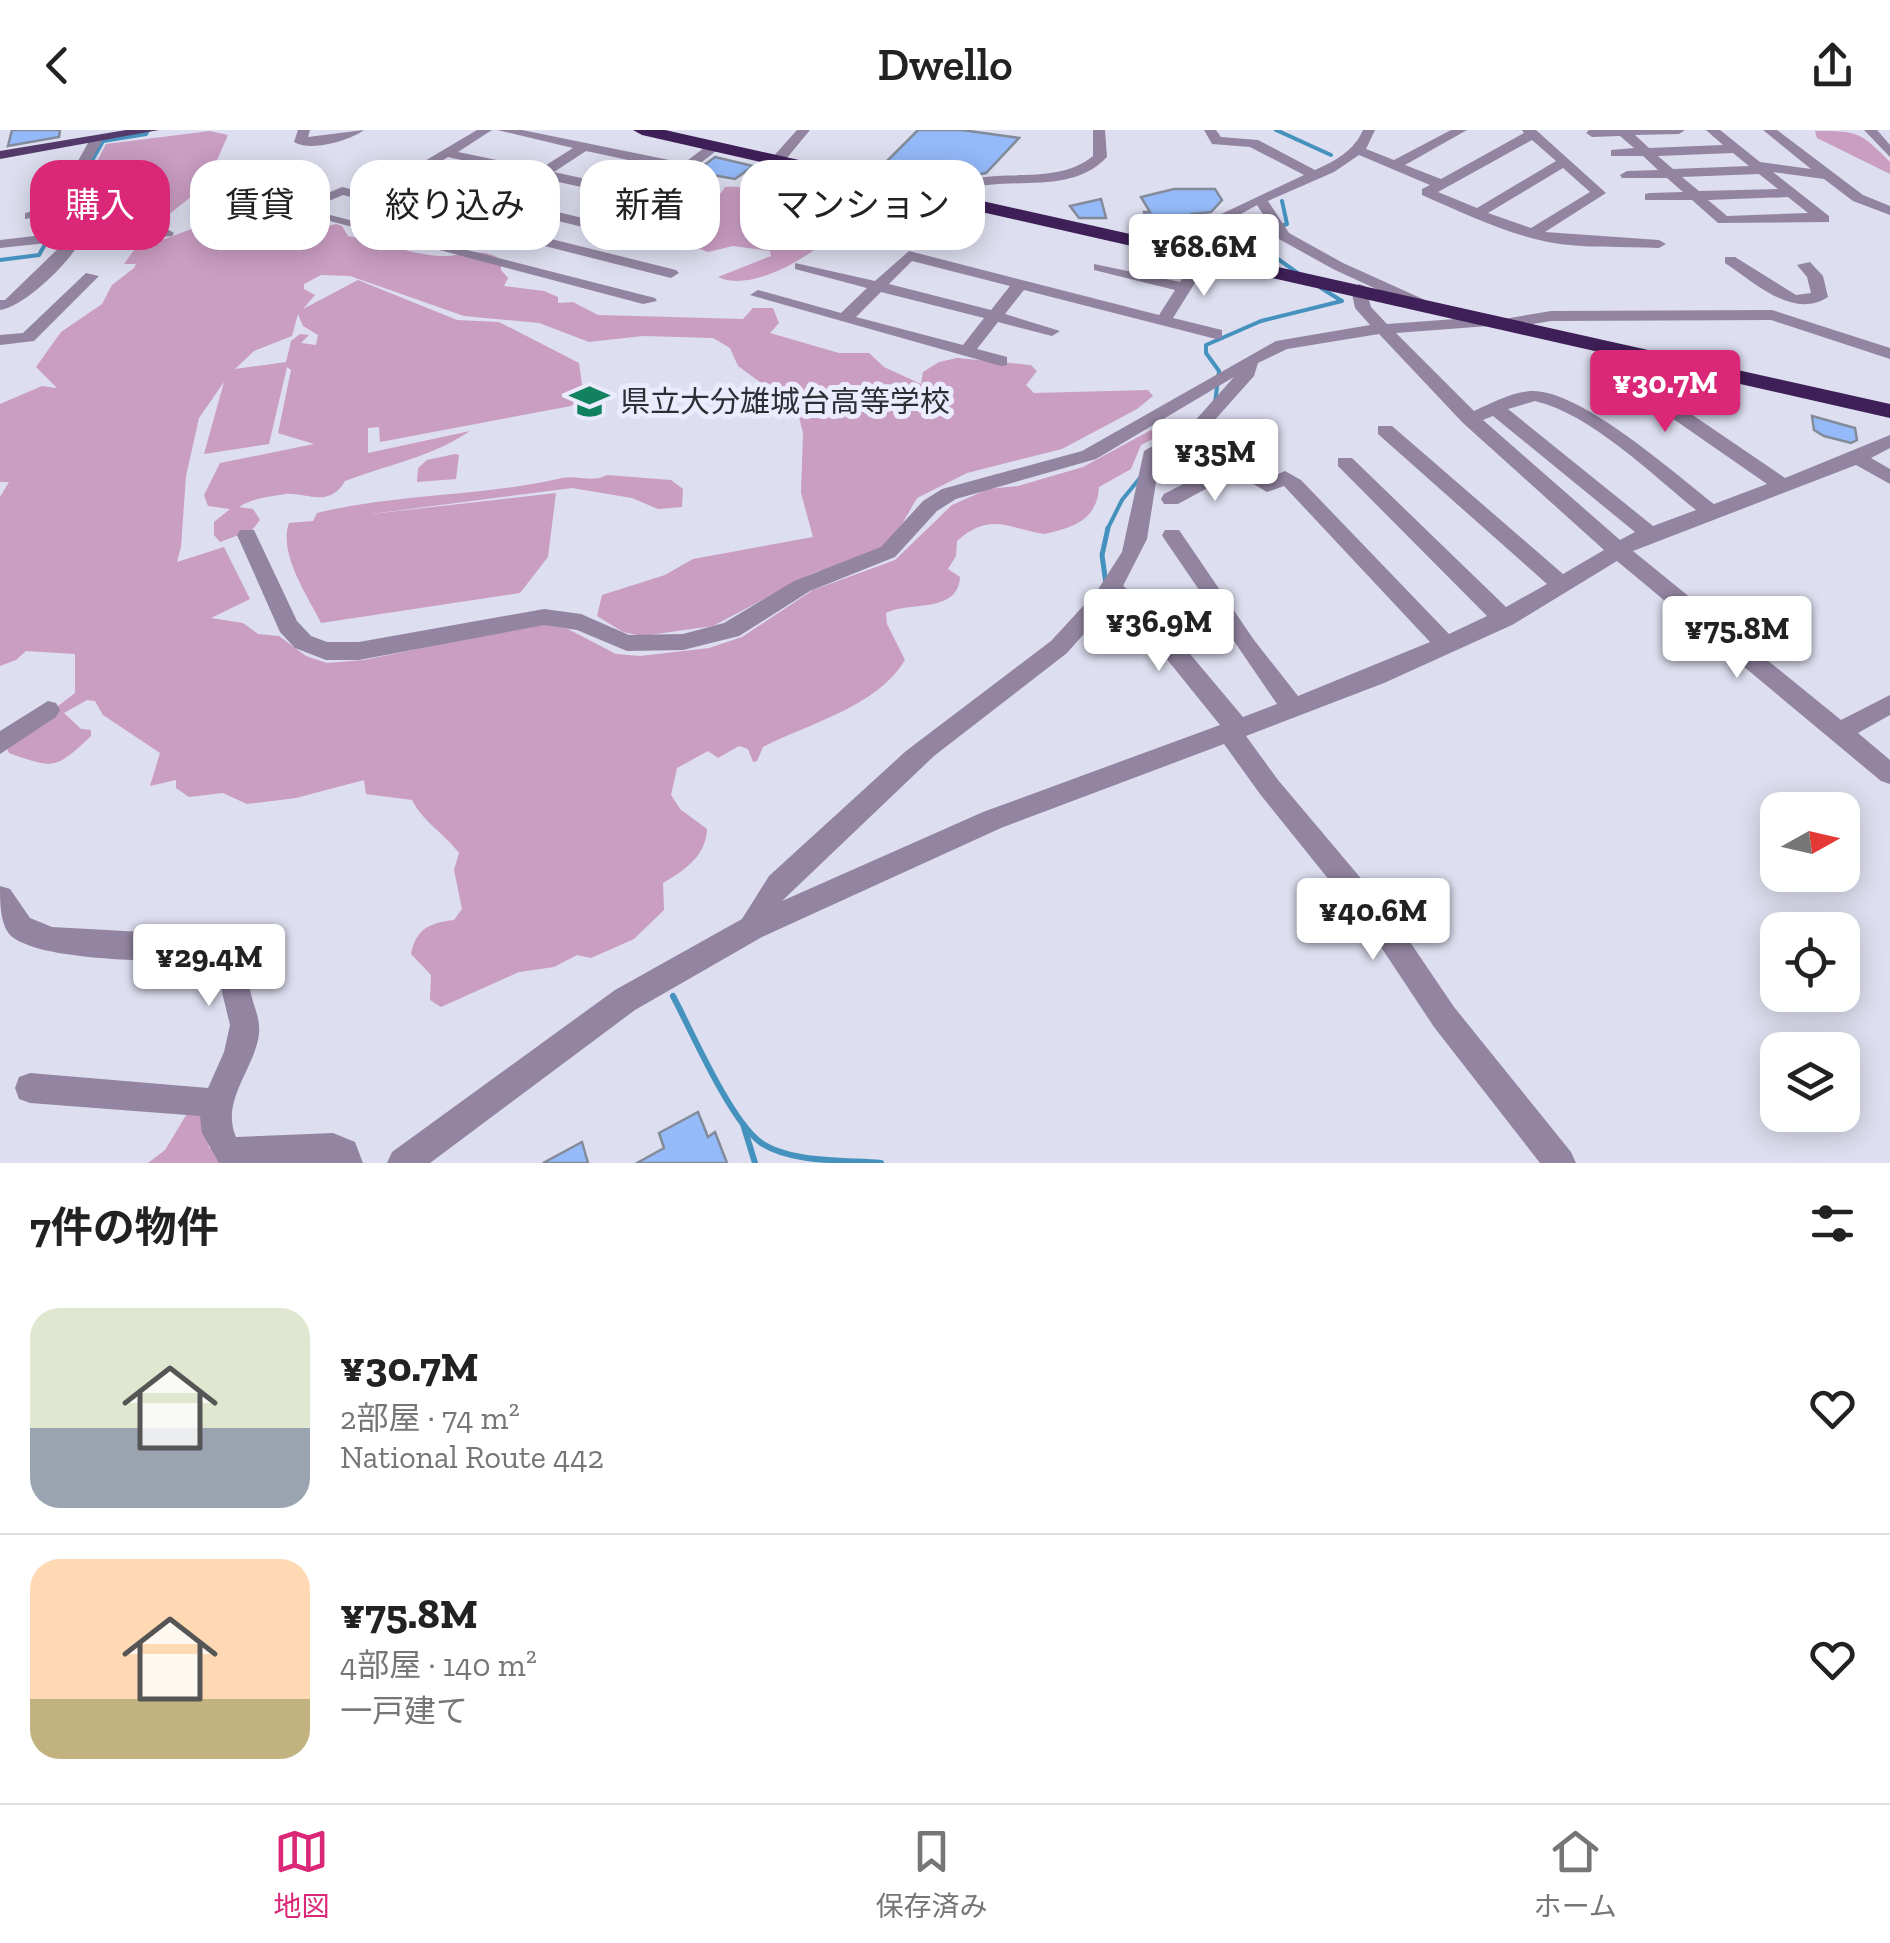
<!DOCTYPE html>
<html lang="ja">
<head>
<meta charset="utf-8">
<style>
	body { margin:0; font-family:"Zilla Slab","Noto Sans JP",serif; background:#f2f2f2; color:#222; height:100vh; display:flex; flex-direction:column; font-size:38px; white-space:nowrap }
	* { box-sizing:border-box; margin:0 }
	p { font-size:32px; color:#767676 }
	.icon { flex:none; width:55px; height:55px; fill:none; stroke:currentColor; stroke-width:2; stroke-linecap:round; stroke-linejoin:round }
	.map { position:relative; height:1033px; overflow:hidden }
	.sheet { display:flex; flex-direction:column; background:#fff; flex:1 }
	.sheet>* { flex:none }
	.guide { position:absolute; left:30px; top:30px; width:1000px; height:90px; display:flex; gap:20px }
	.needle { width:65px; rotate:82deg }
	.tools { position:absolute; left:1760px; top:662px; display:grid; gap:20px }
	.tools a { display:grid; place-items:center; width:100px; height:100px; border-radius:20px; background:#fff; box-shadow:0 5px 25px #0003; font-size:50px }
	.price { position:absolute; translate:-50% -85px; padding:0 22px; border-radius:10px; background:#fff; color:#222; font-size:32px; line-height:65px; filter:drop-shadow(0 2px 5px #0008) }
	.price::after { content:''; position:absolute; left:50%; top:60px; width:30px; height:22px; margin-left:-15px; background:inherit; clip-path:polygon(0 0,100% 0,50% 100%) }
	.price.selected { background:#db2777; color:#fff }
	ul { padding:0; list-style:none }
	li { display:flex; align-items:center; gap:30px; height:250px; padding:0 30px }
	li+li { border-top:2px solid #e0e0e0 }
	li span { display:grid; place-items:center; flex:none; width:280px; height:200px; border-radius:30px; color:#555 }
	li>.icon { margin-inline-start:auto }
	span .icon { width:120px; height:120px; fill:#fffc; stroke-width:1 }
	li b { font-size:42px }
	h2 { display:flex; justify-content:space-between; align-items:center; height:120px; padding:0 30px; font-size:42px }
	.tag { padding:0 35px; border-radius:30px; background:#fff; box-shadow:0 5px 25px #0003; font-size:35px; line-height:90px }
	.tag.selected { background:#db2777; color:#fff }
	header { display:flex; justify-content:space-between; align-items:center; height:130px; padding:0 30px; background:#fff; font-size:45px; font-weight:600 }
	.dock { display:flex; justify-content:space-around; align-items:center; height:140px; border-top:2px solid #e0e0e0; background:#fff; font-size:28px; color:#767676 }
	.dock a { display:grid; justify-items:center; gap:5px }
	.dock .selected { color:#db2777 }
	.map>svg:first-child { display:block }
</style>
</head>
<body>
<header><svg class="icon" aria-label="back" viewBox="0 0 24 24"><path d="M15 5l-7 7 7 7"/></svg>Dwello<svg class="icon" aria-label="share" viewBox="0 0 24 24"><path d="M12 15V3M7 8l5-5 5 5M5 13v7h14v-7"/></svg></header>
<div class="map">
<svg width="1890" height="1033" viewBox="0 0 1890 1033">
	<rect width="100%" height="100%" fill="#dddeef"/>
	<g fill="#ca9dc3" fill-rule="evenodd">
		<polygon points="210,1 228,5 206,55 163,89 54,103 63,87 69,86 106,14"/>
		<path d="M1815,1C1859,1 1860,2 1890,32V44L1817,8Z"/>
		<path d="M301,47L310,49L295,62L269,70L271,84L286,91L263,109L270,111L336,94L342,96L348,106C379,111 407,124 440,126C462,127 481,115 501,130V140L508,148L504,156L544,161L558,167V173L573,172L598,185L743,189L753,178H773L779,193L770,203L839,223H869L884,237L921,254L923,242L939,232L957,228L1031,235L1037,241L1026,255L1034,263L1148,260L1153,266L1137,279L1062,319L967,343L917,368L887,420L813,443L713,496L642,506L623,502L597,486L602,465L665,445L693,429L813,407L801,363L803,303L797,279L738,236L730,218L713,208L643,206L589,212L539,193L464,186L350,146L321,145L304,154V159L315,165L303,179L358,150L457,190L499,192L579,233L584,268L571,276L380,312L379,297L368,298V323L470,301L481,292C446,324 389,334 345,351C329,379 306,362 285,364C272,366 256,368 244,374L239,377L253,379L260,390L252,400L220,412L214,405V392L230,379L208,376L204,365L220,333L314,314L278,303L291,240L287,237L269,314L204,324L224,252L199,288L186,346L181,417L177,432L224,417L250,469L211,488L243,493L258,504L279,506L306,526L327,533L364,530L542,493L568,499L616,524L640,526L709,518L742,507L813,460L895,430L952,375L988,359L1018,356L1083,337L1151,300L1161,305L1141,315L1131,339L1099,357C1097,390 1074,397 1045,404C1009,399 991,381 957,411L956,426L948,439L960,447C958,484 909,471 886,483L887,494L905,530C877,577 809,593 763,617L757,631L753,632L748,619L739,616L718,628L708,621L677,638L671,665L680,679L707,699C706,726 685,740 663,753L664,780L634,809L591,828L577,825L554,837L519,842L441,877L430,870L431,845L411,824C416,799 429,793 454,790L462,779L454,740L459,723C444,703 423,692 412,670L366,664L364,650L296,668L247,674L223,663L189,667L176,658V650L150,656L160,623L103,585L95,571L87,570L64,583L81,599L91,600V606C55,640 54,639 9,623L6,616L75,563V524L26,521L16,530L0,536V367L9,352H0V274L42,256L57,258L36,237L61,202L102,174L112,155L134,138L136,134H124L134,120L222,88L220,84L228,78L285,49ZM298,184L303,196L318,205L316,215L301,213L309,205L300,204L291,211L286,232L235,239L254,221L292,206Z"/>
		<path d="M725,57C770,54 811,79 855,82C834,113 756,166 718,147L771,126L770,121L733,116L708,122L692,116C688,103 701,89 713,84L711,77Z"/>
		<polygon points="921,69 952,75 924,107 893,100"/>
		<polygon points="455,324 459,325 456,349 417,352 418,338 427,330"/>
		<path d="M607,345L671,350L683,359L682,377L658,379L632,368L572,358L371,384L556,363L548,427L520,463L321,493C308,466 278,424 289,393L313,391L317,383C397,363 482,367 562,348C578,345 593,353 607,345Z"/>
		<polygon points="191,977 205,977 209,1018 242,1014 313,1028 309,1033 148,1033 165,1020"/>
	</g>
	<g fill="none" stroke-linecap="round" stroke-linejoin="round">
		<g stroke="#4692be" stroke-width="4">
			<polyline points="1276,0 1331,25"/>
			<polyline points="1282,71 1287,94 1259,104 1257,114 1299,144"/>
			<polyline points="0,130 39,125 103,11 146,4 148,0"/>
			<polyline points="1215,273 1219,241 1206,223 1206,215 1261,191 1342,171 1321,158"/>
			<polyline points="1155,333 1183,314"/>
			<polyline points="1107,400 1122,370 1140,348"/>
		</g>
		<polyline stroke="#4692be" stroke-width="5" points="1106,454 1102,425 1108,398"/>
		<g stroke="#4692be" stroke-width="6">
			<path d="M673,866C692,902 730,990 760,1012C789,1033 846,1030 881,1033"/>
			<polyline points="743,994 755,1033"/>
		</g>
	</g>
	<g fill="#94baf9" stroke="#838b9a" stroke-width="2.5">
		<polygon points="12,0 60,0 59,7 8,16"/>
		<polygon points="918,0 962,0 1019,8 986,43 966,47 886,32"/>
		<polygon points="715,27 753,36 735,49 695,42"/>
		<polygon points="793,43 836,53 820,65 776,56"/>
		<polygon points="1174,59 1215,59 1222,70 1211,82 1192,84 1195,91 1170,93 1173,98 1147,95 1144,82 1150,82 1141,67"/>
		<polygon points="1101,69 1106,88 1079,88 1070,76"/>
		<polygon points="1812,286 1855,298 1857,310 1851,313 1824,306 1814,300"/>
		<polygon points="698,982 708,1007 715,1002 727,1033 637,1033 664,1018 659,1003"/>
		<polygon points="582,1012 588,1033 543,1033"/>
	</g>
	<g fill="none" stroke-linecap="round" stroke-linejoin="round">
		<g fill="#9385a1" fill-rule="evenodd">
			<path d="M298,0H310L308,7L364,0C349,11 310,22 294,12Z"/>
			<path d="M477,0H492L458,22L540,39L573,18L497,0H522L684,33L708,15L720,18L619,96L675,106L677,109L670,113L609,103L596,105L595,100L501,77L492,81L485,77L487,74L391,51ZM586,21L675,40L645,62L554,42ZM448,27L531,46L497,68L414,48ZM545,49L636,69L604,93L511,71Z"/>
			<polygon points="797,0 810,0 782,34 772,34 772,28"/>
			<path d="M1093,0H1105L1107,27C1074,62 1024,49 980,56C967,59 957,66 944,70L937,66C981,28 1049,62 1093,26Z"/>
			<path d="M1204,0H1216L1221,7L1258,10L1315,40C1335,31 1354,21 1363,0H1375L1366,19L1394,30L1451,0H1467L1405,35L1441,49L1524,3L1522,0H1536L1606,63L1545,102L1659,110L1666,114L1659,118C1623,116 1583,119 1548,112C1504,103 1463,83 1422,65V59L1430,55L1359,25L1334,42L1268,71L1289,103L1343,133L1425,170V176H1413L1333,139L1279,109L1257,75L1225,93L1208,120L1213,124L1173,188L1222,200V208L1216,209L1024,160L1005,184L1060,201L1052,206L998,192L977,219L1007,227V235L1001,236L750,165L758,160L841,183L867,158L795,139V133L875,151L909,121L1159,185L1175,160L1094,140V134L1180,152L1196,127L1191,123L1215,87L1304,45L1250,17L1212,14ZM1532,10L1556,31L1477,78L1438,62ZM1563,38L1590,62L1531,98L1488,83ZM912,131L1010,156L991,180L889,154ZM881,162L984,188L963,215L856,187Z"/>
			<path d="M1589,0H1685L1679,4L1635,5L1649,18L1723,15L1706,0H1720L1760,32L1811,39L1763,0H1777L1863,65L1890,76V85L1853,71L1824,49L1773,42L1829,86V92L1718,93L1692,70H1645V64L1650,63L1683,62L1667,48H1622L1620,45L1627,41L1658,40L1643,26H1611V20L1634,18L1620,6L1592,7L1586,3ZM1733,23L1749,36L1673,39L1658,26ZM1759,44L1778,59L1699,61L1682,47ZM1788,67L1808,83L1727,86L1708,70Z"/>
			<polygon points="1864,0 1877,0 1890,15 1890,27"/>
			<polygon points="92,6 103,9 62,83 25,89 25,83 52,77"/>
			<polygon points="342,57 676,140 679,143 671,148 343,65 305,81 293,78"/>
			<polygon points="330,85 655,168 657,171 643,174 330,91"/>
			<path d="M167,99L174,103L172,106L78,115C66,136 23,177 0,180V170H5L66,111L0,118V110L77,101L84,106Z"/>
			<path d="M1725,127H1735L1796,165L1811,163L1807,147L1797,135L1810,132L1823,146L1828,167C1793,190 1754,152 1725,133Z"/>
			<polygon points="86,143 99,146 34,211 0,215 0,205 23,203"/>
			<path d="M1359,154L1365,156L1371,177L1387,194L1497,186L1504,189L1551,181L1772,180L1890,218V229L1771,190L1551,191L1509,198L1502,195L1396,203L1474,281C1492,273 1512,262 1532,261C1581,260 1674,343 1714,374L1767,354L1607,243L1608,214L1614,213L1622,218V237L1785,348L1890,305V318L1871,328L1890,339V354L1856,335L1633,421L1841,590L1890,565V585L1858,603L1890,630V654L1881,651L1617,431L1512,495L1384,553L1246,606L1278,650L1391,784L1454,877L1571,1022L1576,1033H1540L1434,897L1371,802L1260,664L1224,614L1001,698L762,807L635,880L430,1033H387L392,1022L615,860L742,789L769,746L906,621L1051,511L1097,461L1122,422L1144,321L1192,294L1234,247L1096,329L956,369L937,381L895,427L810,461L739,506L683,520L627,521L577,500L544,495L359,530H326L295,518L280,502L237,405L240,400H254L297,491L311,506L327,512H359L544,479L581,484L629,505L683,504L724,493L794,451L881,417L923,371L942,359L1082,321L1276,211L1370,195L1355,178L1351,159ZM1379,204L1463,293L1604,420L1563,444L1392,296H1378V304L1547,454L1506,477L1352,328H1338V336L1487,486L1449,504L1301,350L1285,341L1268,348L1216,313H1202V321L1222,334L1164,364L1161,369L1164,374H1178L1235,343L1267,362L1284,356L1430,512L1298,566L1254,510L1179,400H1165L1162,405L1165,410L1277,574L1243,587L1148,474L1123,456L1147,409L1160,327L1204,302L1254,246L1258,233L1287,219ZM1535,271C1591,284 1652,345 1696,380L1653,396L1508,279ZM1493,286L1635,402L1620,410L1483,290ZM1113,471L1132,486L1220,595L983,682L782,771L934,626L1067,523Z"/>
			<polygon points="48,571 56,573 60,580 56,587 0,624 0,601"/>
			<path d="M0,756L10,759L30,788L52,797L233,807L243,811C253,830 247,844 251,864C255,881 262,891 258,910C251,942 221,973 236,1007L333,1003L355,1012L363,1033H219L202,1003L200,986L30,973L19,969L15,958L19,947L30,943L208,958L224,922L230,895L222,862L223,833C176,830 45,834 11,806C0,795 0,772 0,756Z"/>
		</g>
		<polygon fill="#543a6b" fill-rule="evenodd" points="126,0 159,0 0,29 0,21"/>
		<polygon fill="#3f1f57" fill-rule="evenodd" points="633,0 665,0 1890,274 1890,288 642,5"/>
	</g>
	<defs>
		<symbol id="school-bare" viewBox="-9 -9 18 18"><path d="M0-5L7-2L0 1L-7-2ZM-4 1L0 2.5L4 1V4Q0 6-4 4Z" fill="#11815e" stroke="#eaebfc" stroke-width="2.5" paint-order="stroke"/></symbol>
	</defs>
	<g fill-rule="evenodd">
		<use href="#school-bare" x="562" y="244" width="55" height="55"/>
	</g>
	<g text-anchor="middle" stroke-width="10" stroke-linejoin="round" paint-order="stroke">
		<g font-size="30" fill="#2d2d34" stroke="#eaebfc" text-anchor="start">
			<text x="620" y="282">県立大分雄城台高等学校</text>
		</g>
	</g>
</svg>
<div class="tools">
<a><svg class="needle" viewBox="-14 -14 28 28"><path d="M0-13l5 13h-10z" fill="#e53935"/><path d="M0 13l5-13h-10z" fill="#767676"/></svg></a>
<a><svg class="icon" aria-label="locate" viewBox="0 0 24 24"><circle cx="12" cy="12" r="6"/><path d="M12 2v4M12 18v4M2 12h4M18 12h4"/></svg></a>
<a><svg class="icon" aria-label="layers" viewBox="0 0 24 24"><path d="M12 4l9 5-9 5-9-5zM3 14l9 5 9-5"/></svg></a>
</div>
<b class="price" style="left:1204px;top:169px">¥68.6M</b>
<b class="price selected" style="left:1665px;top:305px">¥30.7M</b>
<b class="price" style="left:1215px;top:374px">¥35M</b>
<b class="price" style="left:1159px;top:544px">¥36.9M</b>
<b class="price" style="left:1737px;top:551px">¥75.8M</b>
<b class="price" style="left:1373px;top:833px">¥40.6M</b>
<b class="price" style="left:209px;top:879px">¥29.4M</b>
<div class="guide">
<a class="tag selected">購入</a>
<a class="tag">賃貸</a>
<a class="tag">絞り込み</a>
<a class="tag">新着</a>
<a class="tag">マンション</a>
</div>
</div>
<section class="sheet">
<h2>7件の物件<svg class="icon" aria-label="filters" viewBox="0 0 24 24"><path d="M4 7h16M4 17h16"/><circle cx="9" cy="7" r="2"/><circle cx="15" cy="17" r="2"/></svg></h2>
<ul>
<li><span style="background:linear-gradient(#dfe7d0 60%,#9aa5b1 0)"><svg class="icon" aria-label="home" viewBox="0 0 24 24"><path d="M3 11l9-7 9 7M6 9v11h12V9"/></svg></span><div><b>¥30.7M</b><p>2部屋 · 74 m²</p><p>National Route 442</p></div><svg class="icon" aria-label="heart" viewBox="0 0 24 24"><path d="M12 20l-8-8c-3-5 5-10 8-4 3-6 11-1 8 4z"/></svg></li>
<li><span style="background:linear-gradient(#ffd9b3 70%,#c2b280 0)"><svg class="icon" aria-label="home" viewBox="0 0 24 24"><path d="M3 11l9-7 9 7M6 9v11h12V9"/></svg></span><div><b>¥75.8M</b><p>4部屋 · 140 m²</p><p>一戸建て</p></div><svg class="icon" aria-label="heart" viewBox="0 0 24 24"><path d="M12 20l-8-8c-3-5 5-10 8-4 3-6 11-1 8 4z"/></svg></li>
</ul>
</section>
<nav class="dock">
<a class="selected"><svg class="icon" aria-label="map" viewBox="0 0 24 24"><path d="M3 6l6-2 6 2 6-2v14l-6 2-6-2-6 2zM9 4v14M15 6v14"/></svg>地図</a>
<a><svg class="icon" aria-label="saved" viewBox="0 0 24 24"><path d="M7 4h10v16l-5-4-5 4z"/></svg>保存済み</a>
<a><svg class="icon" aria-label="home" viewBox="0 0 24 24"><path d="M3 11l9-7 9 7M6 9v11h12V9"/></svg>ホーム</a>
</nav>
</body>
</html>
